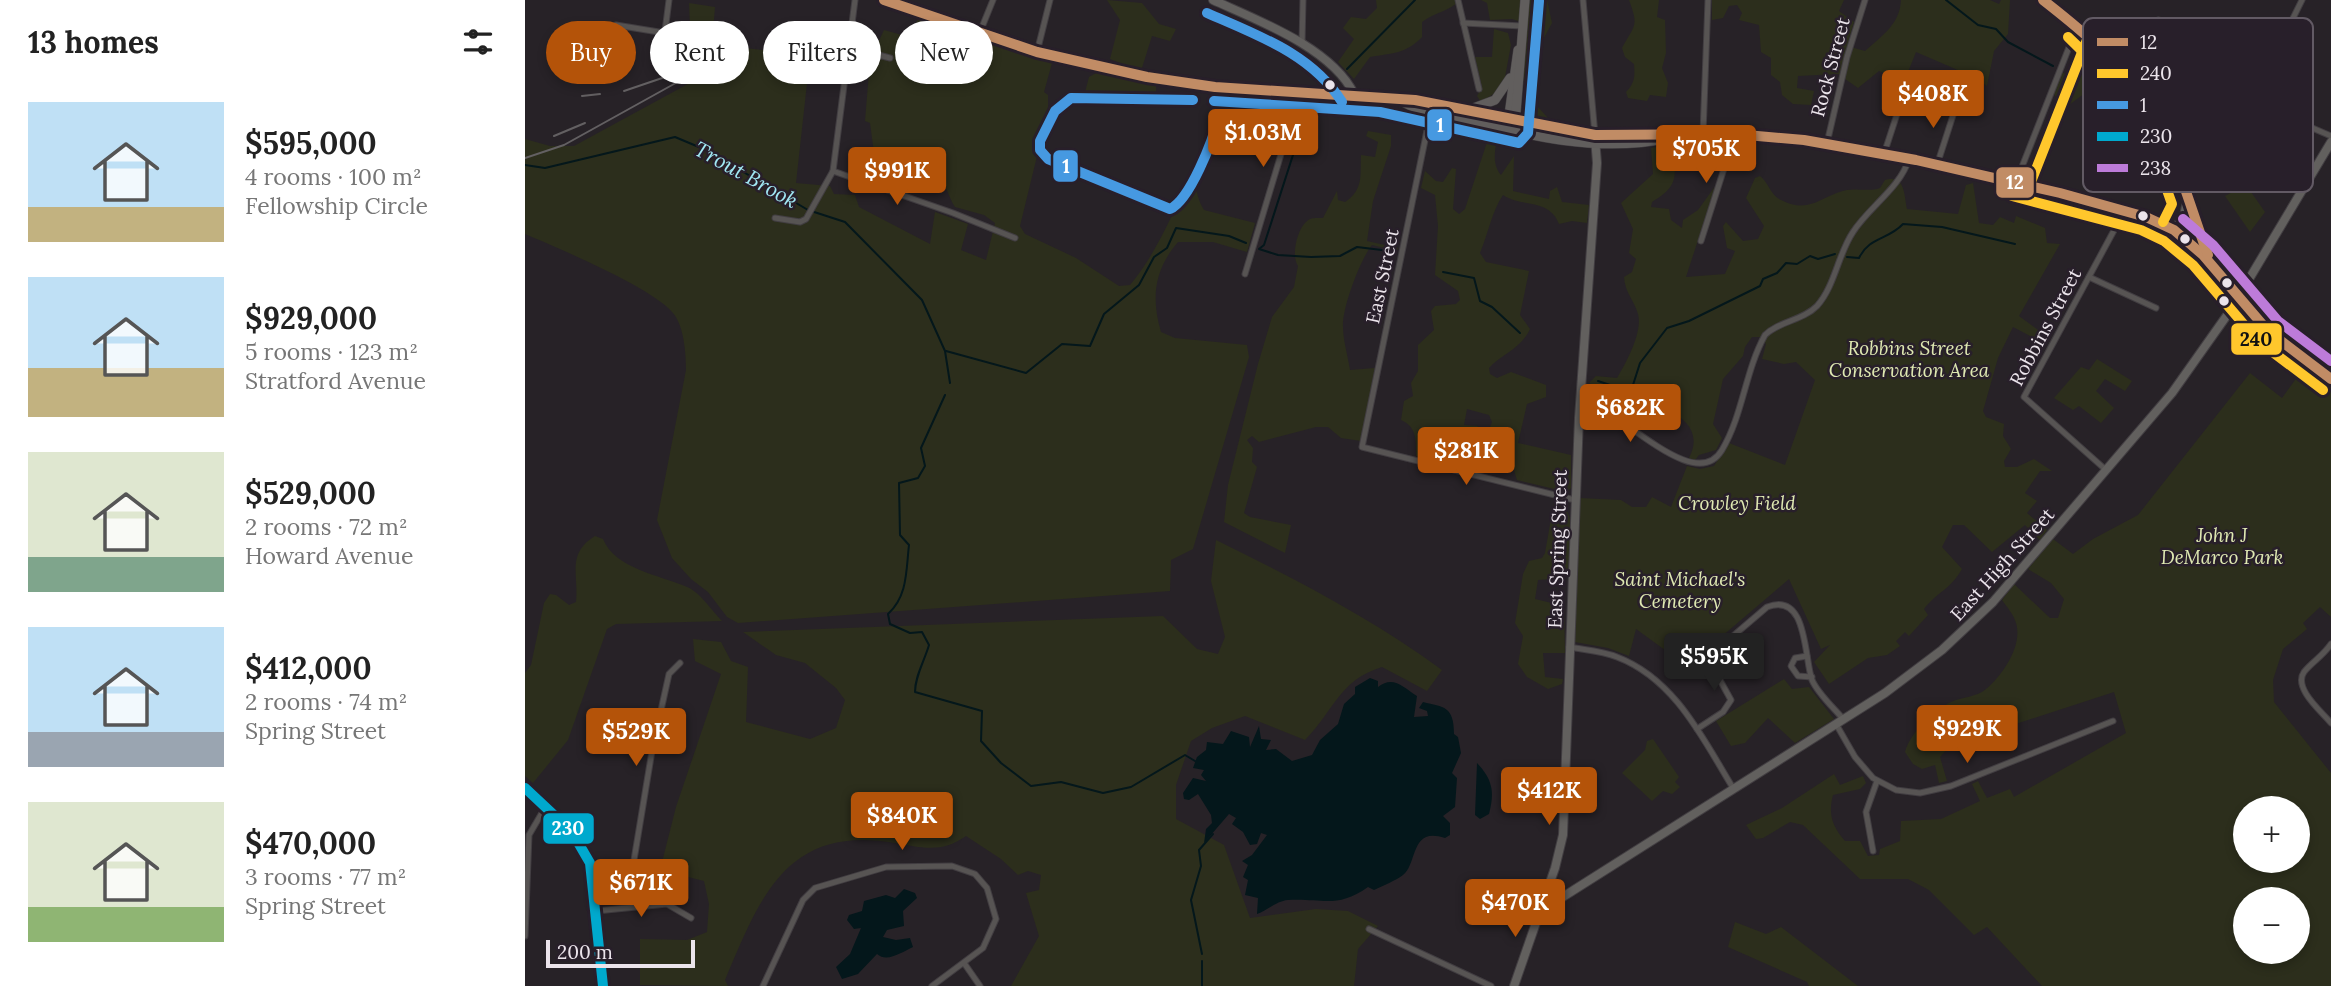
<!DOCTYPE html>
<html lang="en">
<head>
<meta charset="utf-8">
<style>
	body { margin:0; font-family:Lora,serif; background:#f6f6f6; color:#222; height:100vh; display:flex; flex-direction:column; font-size:26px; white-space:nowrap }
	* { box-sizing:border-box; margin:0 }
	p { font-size:23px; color:#767676 }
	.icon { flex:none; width:38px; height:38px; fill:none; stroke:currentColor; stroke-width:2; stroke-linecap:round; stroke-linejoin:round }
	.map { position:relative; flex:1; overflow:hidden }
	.drawer { display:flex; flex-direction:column; background:#fff; width:525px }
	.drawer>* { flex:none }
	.hud { position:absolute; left:21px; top:21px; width:665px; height:63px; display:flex; gap:14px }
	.buttons { position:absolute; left:1708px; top:796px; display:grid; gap:14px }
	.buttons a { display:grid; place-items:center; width:77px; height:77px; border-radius:50%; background:#fff; box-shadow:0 4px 10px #0003; font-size:35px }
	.scale { position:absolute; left:21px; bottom:18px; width:149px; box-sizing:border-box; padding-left:7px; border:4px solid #ebe4eb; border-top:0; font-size:19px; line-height:24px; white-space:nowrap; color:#ebe4eb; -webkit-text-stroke:5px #281f2a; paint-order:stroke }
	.price { position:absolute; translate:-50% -60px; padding:0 16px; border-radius:7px; background:#b45309; color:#fff; font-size:23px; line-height:46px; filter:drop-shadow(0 2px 4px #0008) }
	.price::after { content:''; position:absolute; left:50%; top:42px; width:21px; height:16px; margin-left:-10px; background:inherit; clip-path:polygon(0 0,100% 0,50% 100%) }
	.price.current { background:#222; color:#fff }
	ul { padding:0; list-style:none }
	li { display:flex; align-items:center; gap:21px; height:175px; padding:0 28px }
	li span { display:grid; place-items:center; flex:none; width:196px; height:140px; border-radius:0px; color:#555 }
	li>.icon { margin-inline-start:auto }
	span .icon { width:84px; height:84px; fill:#fffc; stroke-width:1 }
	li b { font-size:30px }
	h2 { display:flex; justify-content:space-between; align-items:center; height:84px; padding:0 28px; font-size:30px }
	.pill { padding:0 24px; border-radius:32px; background:#fff; box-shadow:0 4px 10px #0003; font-size:24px; line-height:63px }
	.pill.current { background:#b45309; color:#fff }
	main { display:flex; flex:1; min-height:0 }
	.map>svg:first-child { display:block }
</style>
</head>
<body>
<main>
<section class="drawer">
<h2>13 homes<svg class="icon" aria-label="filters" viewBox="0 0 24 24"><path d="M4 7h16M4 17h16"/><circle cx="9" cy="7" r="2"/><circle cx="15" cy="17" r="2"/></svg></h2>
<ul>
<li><span style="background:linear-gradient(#bfe0f5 75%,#c2b280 0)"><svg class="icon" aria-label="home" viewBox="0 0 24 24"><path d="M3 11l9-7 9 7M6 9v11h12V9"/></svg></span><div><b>$595,000</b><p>4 rooms · 100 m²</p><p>Fellowship Circle</p></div></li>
<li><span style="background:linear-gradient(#bfe0f5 65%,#c2b280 0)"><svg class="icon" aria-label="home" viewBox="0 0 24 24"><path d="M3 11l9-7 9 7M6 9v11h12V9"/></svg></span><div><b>$929,000</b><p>5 rooms · 123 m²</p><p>Stratford Avenue</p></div></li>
<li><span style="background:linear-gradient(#dfe7d0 75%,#7fa58c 0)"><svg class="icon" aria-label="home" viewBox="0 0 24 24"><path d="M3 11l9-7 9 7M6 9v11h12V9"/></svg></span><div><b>$529,000</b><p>2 rooms · 72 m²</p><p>Howard Avenue</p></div></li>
<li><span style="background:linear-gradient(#bfe0f5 75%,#9aa5b1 0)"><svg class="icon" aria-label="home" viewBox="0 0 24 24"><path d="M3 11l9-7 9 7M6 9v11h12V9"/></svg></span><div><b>$412,000</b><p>2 rooms · 74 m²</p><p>Spring Street</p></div></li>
<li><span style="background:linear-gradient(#dfe7d0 75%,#8fb573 0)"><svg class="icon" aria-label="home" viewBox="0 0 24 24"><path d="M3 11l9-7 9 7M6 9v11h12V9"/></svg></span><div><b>$470,000</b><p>3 rooms · 77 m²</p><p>Spring Street</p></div></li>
</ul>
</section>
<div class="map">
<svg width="1806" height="986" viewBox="0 0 1806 986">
	<rect width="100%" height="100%" fill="#272227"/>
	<g fill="#2c2e1c" fill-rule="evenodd">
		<polygon points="582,0 617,3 634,24 651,29 645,41 627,36 616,71 585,59 595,20"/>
		<path d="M851,0H935C924,12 910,12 897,22V37C881,54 867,53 845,57L829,79L813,62L829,39L818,28L826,17L841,19L852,8Z"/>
		<path d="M956,0H1022L1027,23L1013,49L1012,106L1024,119C988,124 1001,44 1003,24L987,19L965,20L962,3Z"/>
		<path d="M1104,0H1134L1132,17L1140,20L1141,53L1137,68L1143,83L1141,97L1125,95L1122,101L1103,98L1101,92C1110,83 1110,76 1109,64L1100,57L1097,48C1110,24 1114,27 1104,0Z"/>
		<path d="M1187,0H1319L1314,11L1329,22L1322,46L1340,51C1357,36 1375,24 1376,0H1465L1474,4L1476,0H1485L1483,34L1469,51L1462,86L1449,77L1391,52L1379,82L1354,71L1333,88L1313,74L1273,76L1272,88L1289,91L1286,105L1268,104L1257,95L1255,82L1246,75V58L1236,52L1234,25L1214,20L1217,13L1212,5L1204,6L1198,18L1187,20Z"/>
		<path d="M164,3L190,7L187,44L285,56L271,183L305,186L309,194L330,195L334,207L405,244L410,212L443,224L436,250L461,260L470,223L459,215L430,207C423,197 423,186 413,177L400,180L359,164L349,153L345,123L340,121L345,60L359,30L377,35L384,41L394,16L527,63L519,92L523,95V111L495,226L500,234L551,258L594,286L605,285C641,243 670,162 690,110L696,104L720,106L717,134C708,134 693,131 685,138C665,154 667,191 679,210L730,223L722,252L688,242H653C629,270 626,298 636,332L650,338L722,345L724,357L668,549L646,560L645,591L213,623L202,617L183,592L166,579L147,558L132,520L161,370C161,353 159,326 148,313C128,288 33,248 0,234V139L25,146H49L172,79L177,48C163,37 165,19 164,3Z"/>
		<polygon points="969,29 983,33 986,45 980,77 970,93 956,102 952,96 957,87 950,57 967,57"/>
		<polygon points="1569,52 1588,72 1540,108 1528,93 1536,72 1549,77"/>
		<polygon points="571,73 631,85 631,103 558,100 564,77"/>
		<path d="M966,130L974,133C970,146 966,164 976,175L989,156L988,191L1024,199L1025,191L1032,187L1037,202L1064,205L1062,223L1047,221L1034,224C1024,198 998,208 978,195C967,211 963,234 955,253L961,262L1004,271L995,315L1005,329C996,349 977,354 964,368L965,374L972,378L986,372L1021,385V397L1002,404L993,443L1046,455V488L1042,492L992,480L981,445L960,438L967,422L964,415L942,409L939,425L953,426L952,436L934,433L927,437L919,462L891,456C891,440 892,427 876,420L879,401L888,396L886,383L893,371V345L909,330L906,311L910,306L931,304L935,300L933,291L910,275L913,226L910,195L896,188L900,171L911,181L918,182L927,168L931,169L928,209L934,214L940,209Z"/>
		<path d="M843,131L866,135V146L848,201L842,241L873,248L872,251L847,245C835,260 817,308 818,327C818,340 823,357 825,370L850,368L836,441L816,438L803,427H791L734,442L727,436L722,440L728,448L727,462L732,467L719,513L725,517L766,525L760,553L699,522L703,485L733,364L747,317L769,287L773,266C766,256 772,230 781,222C785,217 791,218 798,218L812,191L813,200L820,202C839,190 835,174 836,155L850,157L853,142L841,136Z"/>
		<path d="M1148,144C1150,175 1156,185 1127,202L1126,207L1144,209L1146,220L1157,228L1158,220L1173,210L1191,185L1161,277L1200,274L1210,251L1202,248L1198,226L1201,222L1218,241L1233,239L1239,226L1221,198L1230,178L1235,176C1244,183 1245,195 1256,200C1285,215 1297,195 1322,190C1333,188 1345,192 1355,188L1360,180C1380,174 1379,194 1382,209L1433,214L1441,185L1448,183L1454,223L1468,225L1475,217L1489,223L1491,216L1520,228L1522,243L1535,244L1494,316L1524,338L1519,348L1515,341L1488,327L1473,358L1458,411L1461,417L1479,424L1478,436L1486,449L1479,461L1480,467H1492L1509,459L1527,471H1515L1500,493L1512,501L1502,513L1522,530L1515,540L1500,525L1467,552L1439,525H1428L1417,547L1437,569C1425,590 1413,591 1399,609L1403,615L1384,636L1380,632L1371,641L1375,646L1362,655L1343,658L1304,684L1289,662L1305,645L1296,649L1264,579L1162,666L1111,629L1104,656L1083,648L1050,642L1054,498L1096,500L1107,507H1121L1127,497L1146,507L1162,466L1175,469L1189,466L1204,443L1260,465L1290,380L1271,362L1259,364L1237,359L1241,344L1235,337H1227L1220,347L1218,356L1198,379L1188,424L1197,438L1191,450L1174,455L1170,460L1164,458C1191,406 1094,397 1064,383L1071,376L1092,378C1101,363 1118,332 1113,314C1109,300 1100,293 1099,277L1107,272L1111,259L1104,253L1108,229L1096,203L1128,174L1126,148Z"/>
		<polygon points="1721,185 1740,212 1725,232 1700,196"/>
		<polygon points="1572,359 1607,381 1600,391 1580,379 1571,391 1589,408 1576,423 1554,406 1548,410 1529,398 1556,367 1564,370"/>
		<path d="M1778,369L1806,386V617L1795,607L1778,623L1782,629L1758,649L1748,680L1749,702L1806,773V986H1517L1462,927L1449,935L1404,890L1383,879H1335L1278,825L1265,822L1238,838L1231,839L1221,825L1257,808L1309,774L1315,785L1338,776L1341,783L1335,789L1308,795C1303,814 1307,826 1320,841H1335L1343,856L1354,855L1355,849L1375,841L1376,821L1416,819L1455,801L1447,784L1453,781L1462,798L1485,789L1489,797L1601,733L1589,692L1426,745L1415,757L1422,781L1414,783L1410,765L1397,769L1388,764L1380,752C1385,733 1408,711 1426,702C1437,697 1452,697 1461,689C1478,675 1498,645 1491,623C1489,615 1482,607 1477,600L1489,584L1525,618H1533L1539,599L1526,583L1503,569L1528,539L1548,554L1568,539L1613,515L1725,373L1757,398ZM1720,808H1773V861H1720ZM1720,900H1773V952H1720Z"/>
		<path d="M1029,502C1056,510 1044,547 1043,570H1026V579L1013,580L1010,599L1039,606L1040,653H1018L1020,677L1038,679L1037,684L1023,689L1002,677L993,664L998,636L990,623L998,574L1004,561L1017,558L1020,553Z"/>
		<path d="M70,536L78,539C90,569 135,575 162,587C175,592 187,611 197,621L91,624L82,629L43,740L8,783L0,776V673L6,665L19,603L25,594L31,595L44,605L51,602C54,575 41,554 70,536Z"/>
		<path d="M691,540C770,579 846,618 917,670L902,691L857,667C814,680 809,711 780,740L720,716L687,728L666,741L651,785V819L699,845L725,918L791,909L823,911L853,926L833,949L829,986H486L514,936L501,893L514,890L516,875L503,871L493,875L476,859L441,836C417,853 398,848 370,843C262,824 235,897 200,980L203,986L115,985V939L162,940L182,932L184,904L179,881L135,870L151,807L196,674L170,661L168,639L196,642L206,661L223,667L221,722L285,739L311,728L320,700L311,688L280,663L251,655L218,632L638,616L672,649L693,654L700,637L686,581Z"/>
		<polygon points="1259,679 1267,689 1284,687 1309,719 1270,743 1243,718 1220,743 1206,746 1191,721"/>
		<polygon points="1128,739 1154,777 1150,782 1155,787 1147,794 1138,791 1127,801 1097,773 1120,750 1122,741"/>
		<polygon points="1210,922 1241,934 1256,927 1333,986 1284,986 1282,982 1203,947"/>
	</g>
	<g fill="#04171b">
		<path d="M845,678L853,681V687C868,675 878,687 892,696L889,717L903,716L902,711L894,708L898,702C919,707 929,706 929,734L933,737L936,753L927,773L932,778L930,807L918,816L925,823V835L920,838C885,826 893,863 878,875C870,881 859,885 849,890L843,887C812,909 798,898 763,900C751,901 742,911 732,914L733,898L720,895L723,880L718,877L723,865L717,861L727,855L742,835L736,833L732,844L725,845L718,832L707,824L711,818L704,814L679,843L681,829L687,823L686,815L673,794L664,800L659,799L658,793L668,778L681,781L676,775L679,770L668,768L672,757L681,750L682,742L698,744L706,731L724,737L725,747L734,726L736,739L746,740L741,750L751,749L767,761L787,755L795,740L813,724L819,704L830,694V687Z"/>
		<path d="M952,763C967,779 970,791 964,814L955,819L950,815Z"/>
		<path d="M379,889L390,893L392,898L378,911L379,926L362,930L358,937L371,940L385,938L388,947C377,952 362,963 352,954L333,974L317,979L311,967L325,954L336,928L329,929L322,920L324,915L337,911L339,901L361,895L370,898Z"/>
	</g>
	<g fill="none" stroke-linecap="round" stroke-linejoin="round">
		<g stroke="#04171b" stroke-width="2">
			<polyline points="1421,0 1453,25 1471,29 1483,42 1528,66"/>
			<polyline points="822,69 890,0"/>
			<polyline points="794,99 777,127 739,245 734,249 753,255 786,257 815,256 832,247 865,251"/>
			<polyline points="0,165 20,168 150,137 181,150 283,210 320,222 397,300 420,351 425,383"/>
			<path d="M1322,257L1334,258C1344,237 1363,240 1378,224L1417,227L1490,244"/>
			<polyline points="918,272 949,278 955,301 967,307 995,333"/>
			<polyline points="421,351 501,373 537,344 565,346 579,314 614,285 629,257 642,248 651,228 704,236 721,243"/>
			<polyline points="1073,381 1091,387 1108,385 1115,363 1142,328 1164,321 1235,286 1238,279 1252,273 1261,263 1272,264 1285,256 1293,259 1310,254"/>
			<path d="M420,395L396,448L400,466L393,478L374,483L375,535L384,545C381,570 383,596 363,614L365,624L385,633L397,632L404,645C399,662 390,676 390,692L457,711L456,741L476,763L506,786L536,782L578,793L606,787L660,755L670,761"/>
			<polyline points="677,954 666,900 676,866 674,850 688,834"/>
			<polyline points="677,986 677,961"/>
		</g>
		<defs>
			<g id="minor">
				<polyline points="933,0 954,89"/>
				<polyline points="1058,0 1070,135"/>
				<polyline points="938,23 997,26"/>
				<polyline points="91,25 140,33"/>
				<polyline points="455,32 468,0"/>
				<polyline points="139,39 144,0"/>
				<polyline points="777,44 778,0"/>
				<polyline points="323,47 365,58"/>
				<polyline points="512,52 525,0"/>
				<polyline points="1586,59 1633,20 1709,36"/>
				<polyline points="1727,102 1806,136"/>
				<polyline points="906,111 837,447 1050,500"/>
				<polyline points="1178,134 1183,0"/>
				<polyline points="1302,143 1322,57 1340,0"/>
				<polyline points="1359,154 1374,108"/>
				<polyline points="1412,165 1432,103"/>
				<polyline points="308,171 428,213 490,238"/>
				<polyline points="1651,172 1708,155 1729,97 1777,0"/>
				<polyline points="1491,182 1552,27"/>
				<polyline points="250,218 275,222 281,219 308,171 330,0"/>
				<polyline points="1176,241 1210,134"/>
				<polyline points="720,274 775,91"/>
				<polyline points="1564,277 1631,308"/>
				<path d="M1055,400C1091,404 1169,497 1197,450C1218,415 1220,371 1240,335C1254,321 1277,321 1292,306C1310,286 1313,254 1328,232C1344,207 1375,188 1384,159"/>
				<polyline points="1581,470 1499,397 1600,210"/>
				<path d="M1806,644C1798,656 1787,662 1779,672C1768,688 1796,711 1806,723"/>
				<path d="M1044,647C1060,650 1077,651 1092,657C1150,679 1178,739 1208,788"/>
				<polyline points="1282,656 1270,658 1266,666 1273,676 1287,677"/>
				<polyline points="1311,724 1330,757 1348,778 1371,790 1395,793 1426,786 1588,721"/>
				<path d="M1172,729L1198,712L1206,700L1186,664L1194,648L1242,607C1283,591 1279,658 1287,680C1293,694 1309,708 1319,720"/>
				<polyline points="1348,851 1341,812 1352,781"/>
				<polyline points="67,876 100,875 108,866 127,751 144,674 155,663"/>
				<polyline points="71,911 142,904 166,918"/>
				<polyline points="844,929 966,986"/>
				<polyline points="0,936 4,835 21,806"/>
				<polyline points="439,963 455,986"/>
				<polyline points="238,986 278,900 290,888 361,867 427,866 450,874 462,888 471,919 458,948 407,986"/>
			</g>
			<g id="secondary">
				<path d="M688,0C732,20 807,48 829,94"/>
				<polyline points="1518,0 1575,48 1618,99 1639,138 1686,262"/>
				<polyline points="1649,230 1659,216 1661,206"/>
				<polyline points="0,788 47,832 65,863 78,986"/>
				<polyline points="1019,901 1033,900 1360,693 1417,650 1468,602 1647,393 1705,311 1806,142"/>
				<polyline points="989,986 1030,868 1038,835 1054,418 1072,163 1070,138"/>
			</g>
			<g id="primary">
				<polyline points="359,0 512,52 622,77 690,87 890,100 1070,135 1210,134 1279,140 1391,160 1535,193 1621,217 1649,230 1678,255 1743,331 1806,379"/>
				<path d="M876,101L888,107C970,126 1059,157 1143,138"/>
				<polyline points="946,109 970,100 985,78"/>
				<polyline points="983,122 993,50"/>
				<polyline points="990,125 1000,0"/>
			</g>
		</defs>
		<use href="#minor" stroke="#423e42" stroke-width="7"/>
		<use href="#secondary" stroke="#423e42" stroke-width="10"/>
		<use href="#primary" stroke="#423e42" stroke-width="10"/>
		<use href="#minor" stroke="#575453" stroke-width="5"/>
		<use href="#secondary" stroke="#62605e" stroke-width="8"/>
		<use href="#primary" stroke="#615e5d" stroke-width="9"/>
		<g stroke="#636062" stroke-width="2">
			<polyline points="99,91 146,75"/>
			<polyline points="57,96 75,94"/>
			<polyline points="29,136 60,123"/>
			<polyline points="0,158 39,145 176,69"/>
		</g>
		<defs>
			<g id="bus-1">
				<polyline points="359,0 512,52 622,77 690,87 890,100 1070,135 1210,134 1279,140 1391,160 1535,193 1621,217 1649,230 1678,255 1743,331 1806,379"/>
				<path d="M1518,0C1559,32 1599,65 1626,111C1652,155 1665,207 1683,255"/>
			</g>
			<g id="bus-2">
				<path d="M1543,37C1595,85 1624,138 1647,204L1638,222"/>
				<polyline points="1504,187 1565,32"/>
				<polyline points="1487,196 1616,230 1639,241 1668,265 1733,341 1798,390"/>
			</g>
			<g id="bus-3">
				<path d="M682,13C732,35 787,54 817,102"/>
				<path d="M668,100L546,98L530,111L515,141V150L523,159L645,209C665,200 688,140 693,119"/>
				<polyline points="689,101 855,112 994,143 1003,133 1014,1"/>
			</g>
			<polyline id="bus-4" points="0,788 47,832 65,863 78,986"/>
			<polyline id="bus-5" points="1658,219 1688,245 1753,321 1806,361"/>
		</defs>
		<use href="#bus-1" stroke="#281f2a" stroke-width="16"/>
		<use href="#bus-2" stroke="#281f2a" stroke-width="16"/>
		<use href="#bus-3" stroke="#281f2a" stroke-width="16"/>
		<use href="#bus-4" stroke="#281f2a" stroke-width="16"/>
		<use href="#bus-5" stroke="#281f2a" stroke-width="16"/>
		<use href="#bus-1" stroke="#c18c65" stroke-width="10"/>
		<use href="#bus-2" stroke="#ffc72c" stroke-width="10"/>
		<use href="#bus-3" stroke="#4699e1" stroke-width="10"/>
		<use href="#bus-4" stroke="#00a9ce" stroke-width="10"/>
		<use href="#bus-5" stroke="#bd7bd9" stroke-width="10"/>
	</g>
	<g fill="#ebe4eb" stroke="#281f2a" stroke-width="2.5">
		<circle cx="805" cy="85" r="6"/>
		<circle cx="1618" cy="216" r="6"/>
		<circle cx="1660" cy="239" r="6"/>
		<circle cx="1702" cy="283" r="6"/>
		<circle cx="1699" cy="301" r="6"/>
	</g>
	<g text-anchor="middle" stroke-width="5" stroke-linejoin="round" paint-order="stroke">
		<g font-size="19" fill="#ebe4eb" stroke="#281f2a">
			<text transform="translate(1305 67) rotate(-75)" y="7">Rock Street</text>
			<text transform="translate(857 276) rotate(-78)" y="7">East Street</text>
			<text transform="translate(1520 327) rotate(-62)" y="7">Robbins Street</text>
			<text transform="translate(1032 549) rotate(-88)" y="7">East Spring Street</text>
			<text transform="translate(1477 564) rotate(-48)" y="7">East High Street</text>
		</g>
		<g font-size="19" font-style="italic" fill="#dfe9b2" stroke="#281f2a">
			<text x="1384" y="355">Robbins Street<tspan x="1384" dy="22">Conservation Area</tspan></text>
			<text x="1212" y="510">Crowley Field</text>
			<text x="1697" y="542">John J<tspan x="1697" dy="22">DeMarco Park</tspan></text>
			<text x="1155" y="586">Saint Michael's<tspan x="1155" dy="22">Cemetery</tspan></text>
		</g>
		<g font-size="21" font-style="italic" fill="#a1e8f4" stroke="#281f2a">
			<text transform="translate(221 175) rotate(29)" y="7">Trout Brook</text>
		</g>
	</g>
	<rect x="1558" y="18" width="230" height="174" rx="10" fill="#281f2a" stroke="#625a64" stroke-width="2"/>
	<rect x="1572" y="38" width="31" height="8" fill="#c18c65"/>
	<rect x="1572" y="69" width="31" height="9" fill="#ffc72c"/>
	<rect x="1572" y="101" width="31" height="8" fill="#4699e1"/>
	<rect x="1572" y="132" width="31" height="9" fill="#00a9ce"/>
	<rect x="1572" y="164" width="31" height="8" fill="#bd7bd9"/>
	<g font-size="19" fill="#ebe4eb">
		<text x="1615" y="49">12</text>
		<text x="1615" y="80">240</text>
		<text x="1615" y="112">1</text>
		<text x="1615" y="143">230</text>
		<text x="1615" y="175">238</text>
	</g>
	<g stroke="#281f2a" stroke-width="2.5">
		<rect x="901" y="108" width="27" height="34" rx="7" fill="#4699e1"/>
		<rect x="527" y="149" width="27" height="34" rx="7" fill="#4699e1"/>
		<rect x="1470" y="166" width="40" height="33" rx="7" fill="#c18c65"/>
		<rect x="1705" y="322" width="53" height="34" rx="7" fill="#ffc72c"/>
		<rect x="17" y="812" width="53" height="33" rx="7" fill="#00a9ce"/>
	</g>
	<g font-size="19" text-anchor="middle" font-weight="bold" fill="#fff">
		<text x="915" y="132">1</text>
		<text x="541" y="173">1</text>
		<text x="1490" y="189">12</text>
		<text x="43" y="835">230</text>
	</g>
	<g font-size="19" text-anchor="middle" font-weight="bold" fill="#111">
		<text x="1731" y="346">240</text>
	</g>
</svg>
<div class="buttons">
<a>+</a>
<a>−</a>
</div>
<div class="scale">200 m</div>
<b class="price" style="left:1408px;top:130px">$408K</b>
<b class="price" style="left:738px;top:169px">$1.03M</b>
<b class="price" style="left:1181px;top:185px">$705K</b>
<b class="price" style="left:372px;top:207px">$991K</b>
<b class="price" style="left:1105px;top:444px">$682K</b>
<b class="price" style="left:941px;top:487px">$281K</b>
<b class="price current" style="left:1189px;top:693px">$595K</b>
<b class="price" style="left:1442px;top:765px">$929K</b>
<b class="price" style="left:111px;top:768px">$529K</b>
<b class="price" style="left:1024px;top:827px">$412K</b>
<b class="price" style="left:377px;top:852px">$840K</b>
<b class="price" style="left:116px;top:919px">$671K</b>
<b class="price" style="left:990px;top:939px">$470K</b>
<div class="hud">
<a class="pill current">Buy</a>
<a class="pill">Rent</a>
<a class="pill">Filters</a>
<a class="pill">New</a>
</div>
</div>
</main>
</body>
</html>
